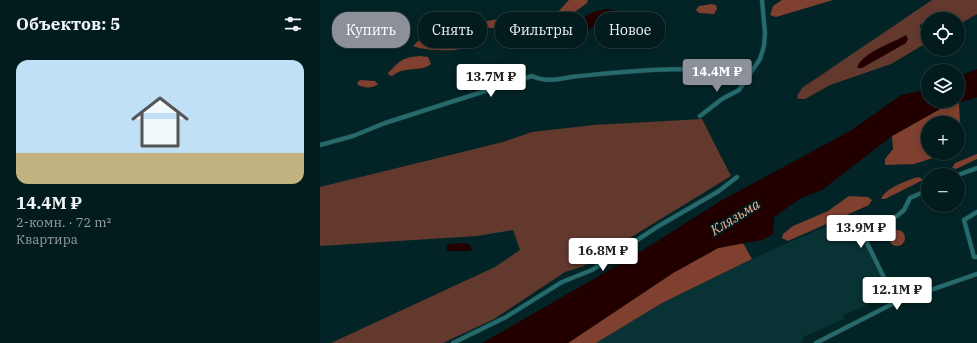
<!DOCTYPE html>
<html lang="ru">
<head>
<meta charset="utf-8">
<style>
	body { margin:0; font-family:"IBM Plex Serif",serif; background:#102829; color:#f1f3f6; height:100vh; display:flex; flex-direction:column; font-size:15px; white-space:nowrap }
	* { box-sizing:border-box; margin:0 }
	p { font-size:13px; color:#96a1a3 }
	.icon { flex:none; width:22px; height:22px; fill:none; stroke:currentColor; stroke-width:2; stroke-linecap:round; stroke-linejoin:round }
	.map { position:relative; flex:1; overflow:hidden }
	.drawer { display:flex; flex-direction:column; background:#021b1c; width:320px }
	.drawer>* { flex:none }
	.top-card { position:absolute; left:12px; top:12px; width:380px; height:36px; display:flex; gap:8px }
	.controls { position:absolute; left:601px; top:12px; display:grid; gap:8px }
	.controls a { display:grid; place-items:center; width:44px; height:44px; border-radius:50%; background:#021b1c; box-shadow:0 2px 10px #0003,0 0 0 1px #23393b; font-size:20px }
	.price { position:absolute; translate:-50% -34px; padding:0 9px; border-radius:4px; background:#fff; color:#222; font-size:13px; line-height:26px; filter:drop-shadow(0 1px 2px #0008) }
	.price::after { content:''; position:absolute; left:50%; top:24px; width:12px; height:9px; margin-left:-6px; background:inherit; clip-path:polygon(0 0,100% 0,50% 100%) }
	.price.on { background:#8c9099; color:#fff }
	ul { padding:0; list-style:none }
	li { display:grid; align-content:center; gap:8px; height:212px; padding:0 16px }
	li span { display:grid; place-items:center; height:124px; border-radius:12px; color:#555 }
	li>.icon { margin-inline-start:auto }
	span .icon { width:72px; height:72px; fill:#fffc; stroke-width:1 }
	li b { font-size:17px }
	h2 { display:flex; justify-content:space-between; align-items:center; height:48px; padding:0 16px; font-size:17px }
	.pill { padding:0 14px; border-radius:16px; background:#021b1c; box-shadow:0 2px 10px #0003,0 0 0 1px #23393b; font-size:14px; line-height:36px }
	.pill.on { background:#8c9099; color:#fff }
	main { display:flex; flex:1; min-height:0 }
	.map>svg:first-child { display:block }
</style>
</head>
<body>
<main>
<section class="drawer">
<h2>Объектов: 5<svg class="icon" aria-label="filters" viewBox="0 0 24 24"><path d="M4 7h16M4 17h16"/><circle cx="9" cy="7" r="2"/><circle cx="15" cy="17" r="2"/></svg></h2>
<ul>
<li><span style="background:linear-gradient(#bfe0f5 75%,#c2b280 0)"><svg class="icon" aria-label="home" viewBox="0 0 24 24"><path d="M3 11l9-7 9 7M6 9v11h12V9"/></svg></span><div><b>14.4M ₽</b><p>2-комн. · 72 m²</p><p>Квартира</p></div></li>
</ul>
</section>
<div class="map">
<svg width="657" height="343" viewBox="0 0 657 343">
	<rect width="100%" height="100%" fill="#032426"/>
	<polygon fill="#093235" points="536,214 550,254 570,296 523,315 524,319 483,337 484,340 480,343 276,343 342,303 451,250"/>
	<g fill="#63392e">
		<polygon points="612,0 657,0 657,14 638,25 638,19 617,19 621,15 617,12 600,25 600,29 608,26 608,42 571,64 510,85 485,99 478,99 477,96 482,88"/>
		<polygon points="382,119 411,176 264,266 245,272 174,319 123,343 11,343 175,267 200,250 193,230 157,236 0,246 0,187 183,142 212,132 274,125"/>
	</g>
	<g fill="#7f402f">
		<polygon points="249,0 268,0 267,3 248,17 238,22 235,18 236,14"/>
		<polygon points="462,0 513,0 456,17 450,15 453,6"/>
		<polygon points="392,4 396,5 397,9 394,14 379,13 376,10 379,6"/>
		<path d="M127,16L142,18L162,31C148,39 129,40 117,28L119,20Z"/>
		<polygon points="178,19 186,20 190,25 182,28 169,28 166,24 167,21"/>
		<path d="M210,26L219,29L220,35C215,39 211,39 205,35V29Z"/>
		<path d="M98,41L141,45L145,47C138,53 101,50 93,46Z"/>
		<path d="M99,56L108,57L111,64C100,73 86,65 72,76L69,75L68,73C80,61 81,58 99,56Z"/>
		<path d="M40,80L55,81L58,84C52,89 45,88 38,85L37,83Z"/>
		<polygon points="639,103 640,123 638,134 638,123 608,123 608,153 629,153 594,164 565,165 565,159 573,149 572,136 620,109"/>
		<polygon points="657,154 657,159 636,169 632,168 635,163"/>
		<path d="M599,177L603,180L565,199H561C564,189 589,179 599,177Z"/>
		<polygon points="529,196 548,197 552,200 549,205 468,241 462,238 463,234 473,226 508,211"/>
		<circle cx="577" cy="238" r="8"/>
		<polygon points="423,243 432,259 342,303 276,343 248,343 353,273 398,248"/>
	</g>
	<g fill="#230000">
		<path d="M287,9L296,11L301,23L315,40L311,42C295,29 285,14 266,32H257L250,28L252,23L276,11Z"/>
		<path d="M586,35L588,39L586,43L542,68H537C542,52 573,43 586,35Z"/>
		<polygon points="657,69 657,97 620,109 572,136 502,190 481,198 454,217 453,234 442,240 398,248 353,273 248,343 162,343 312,257 402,200 532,130 581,95 608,89 608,101 638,101 638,77"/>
		<polygon points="145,243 150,245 152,249 150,251 128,251 126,248 129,244"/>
	</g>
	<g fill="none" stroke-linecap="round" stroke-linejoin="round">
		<defs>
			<g id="minor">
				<polyline points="380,116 402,99 419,90 440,59 444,46 445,33 442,0"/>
				<path d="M0,145L33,136L65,123L212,76C229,84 243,77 260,76C292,73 403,60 424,81"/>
				<polyline points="638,175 657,168"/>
				<polyline points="657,212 644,220 654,257 657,257"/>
				<polyline points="576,302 547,243 544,231 577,216 584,210 590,198 608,190"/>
				<polyline points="133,343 186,317 242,282 272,270 337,227 399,191 417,177"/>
				<polyline points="496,343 576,302 657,274"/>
			</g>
		</defs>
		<use href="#minor" stroke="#214042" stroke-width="5"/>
		<use href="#minor" stroke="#256b6e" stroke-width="4"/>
	</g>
	<g text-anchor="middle" stroke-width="4" stroke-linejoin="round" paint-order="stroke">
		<g font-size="14" font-style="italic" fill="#ffb09b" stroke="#001b1c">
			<text transform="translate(415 217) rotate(-32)" y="5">Клязьма</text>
		</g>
	</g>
</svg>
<div class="controls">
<a><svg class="icon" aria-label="locate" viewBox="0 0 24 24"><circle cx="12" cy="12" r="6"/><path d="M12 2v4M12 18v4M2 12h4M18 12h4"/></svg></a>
<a><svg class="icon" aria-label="layers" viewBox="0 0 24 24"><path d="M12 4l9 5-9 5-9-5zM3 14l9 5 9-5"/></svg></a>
<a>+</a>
<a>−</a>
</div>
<b class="price on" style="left:397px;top:93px">14.4M ₽</b>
<b class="price" style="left:171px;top:98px">13.7M ₽</b>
<b class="price" style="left:541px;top:249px">13.9M ₽</b>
<b class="price" style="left:283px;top:272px">16.8M ₽</b>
<b class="price" style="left:577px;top:311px">12.1M ₽</b>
<div class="top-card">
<a class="pill on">Купить</a>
<a class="pill">Снять</a>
<a class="pill">Фильтры</a>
<a class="pill">Новое</a>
</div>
</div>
</main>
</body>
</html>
